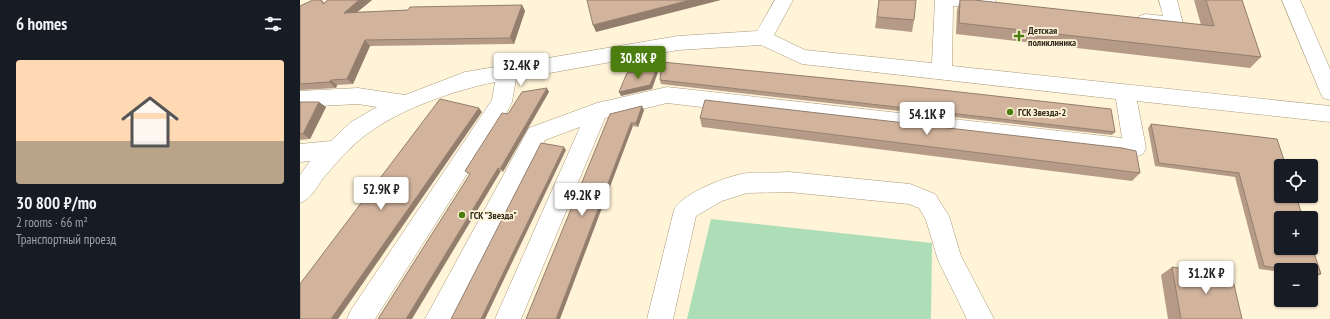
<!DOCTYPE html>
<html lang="en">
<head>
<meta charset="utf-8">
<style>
	body { margin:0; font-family:"PT Sans Narrow",sans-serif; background:#242831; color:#f1f3f6; height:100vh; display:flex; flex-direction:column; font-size:15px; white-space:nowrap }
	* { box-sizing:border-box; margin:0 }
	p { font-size:13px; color:#9ea1a6 }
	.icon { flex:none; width:22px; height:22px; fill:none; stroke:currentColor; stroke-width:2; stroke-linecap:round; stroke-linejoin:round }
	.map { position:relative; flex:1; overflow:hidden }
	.details { display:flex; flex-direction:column; background:#171b24; width:300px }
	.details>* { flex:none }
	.controls { position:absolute; left:974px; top:159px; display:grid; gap:8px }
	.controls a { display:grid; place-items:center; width:44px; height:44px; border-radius:4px; background:#171b24; box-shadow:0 1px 3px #0004; font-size:20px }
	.price { position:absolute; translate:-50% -34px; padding:0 9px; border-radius:4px; background:#fff; color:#222; font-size:13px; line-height:26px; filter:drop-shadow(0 1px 2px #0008) }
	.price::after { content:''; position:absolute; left:50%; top:24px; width:12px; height:9px; margin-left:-6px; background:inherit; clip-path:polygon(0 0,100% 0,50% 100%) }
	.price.current { background:#4b7e0f; color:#fff }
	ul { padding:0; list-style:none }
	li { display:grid; align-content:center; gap:8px; height:212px; padding:0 16px }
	li span { display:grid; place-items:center; height:124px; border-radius:4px; color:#555 }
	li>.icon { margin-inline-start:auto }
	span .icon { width:72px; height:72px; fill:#fffc; stroke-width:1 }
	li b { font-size:17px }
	h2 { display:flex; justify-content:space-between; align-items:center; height:48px; padding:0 16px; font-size:17px }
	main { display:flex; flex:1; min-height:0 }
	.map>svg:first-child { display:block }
</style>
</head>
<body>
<main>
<section class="details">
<h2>6 homes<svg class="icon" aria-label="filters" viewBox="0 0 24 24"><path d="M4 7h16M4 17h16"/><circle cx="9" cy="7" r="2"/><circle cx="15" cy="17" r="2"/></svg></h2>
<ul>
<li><span style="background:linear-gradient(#ffd9b3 65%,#b9a48a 0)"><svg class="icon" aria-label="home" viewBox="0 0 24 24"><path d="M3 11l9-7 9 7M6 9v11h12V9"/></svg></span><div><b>30 800 ₽/mo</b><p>2 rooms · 66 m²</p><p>Транспортный проезд</p></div></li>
</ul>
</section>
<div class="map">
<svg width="1030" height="319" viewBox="0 0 1030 319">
	<rect width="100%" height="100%" fill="#fff3d8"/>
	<polygon fill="#aedeb8" points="411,219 632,243 631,319 387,319"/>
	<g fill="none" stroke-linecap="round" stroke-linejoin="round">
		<defs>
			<g id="minor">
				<path d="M475,0H493L474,35L505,50L632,63L635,0H695L697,4L694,9L688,10L653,6L652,66L1030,106V122L837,101L846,148L843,154L835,157L367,103L305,118L221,319H195L280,127L245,140L152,319H125L229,128L297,103L367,87L822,138L816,99L502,64L461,45L378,50L216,79L212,102L209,108L75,319H47L51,310L192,100L195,82C155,90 100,109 67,134C52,145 38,161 26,175C17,185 13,198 0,203V175L10,161L0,162V144L31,141L51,122L77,107L58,104L0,107V91L58,88L105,95L165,72L378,36L457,31Z"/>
				<polygon points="859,0 877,0 883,24 881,29 874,31 839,26 837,21 839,16 846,14 863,16"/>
				<path d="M489,172L610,184L635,194L649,216L661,256L694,319H667L638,260L626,220L619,208L609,204L489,192L447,193L422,201L396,216L373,319H347L374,210C382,193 429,175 448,173C461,172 476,173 489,172Z"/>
			</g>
			<polygon id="major" points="982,0 1000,0 1030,69 1030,100 1023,98 1020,92"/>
		</defs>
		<use href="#minor" stroke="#a89a7a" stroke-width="1"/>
		<use href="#major" stroke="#a89a7a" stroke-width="1"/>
		<use href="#minor" fill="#fff" fill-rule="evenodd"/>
		<use href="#major" fill="#fff" fill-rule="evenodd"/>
	</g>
	<g fill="#b59b87">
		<polygon points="13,0 22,0 24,3 28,0 72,0 57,12 222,5 225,11 214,44 70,46 53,84 37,85 36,88 0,90 0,6"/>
		<polygon points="579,0 614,20 612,32 575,28"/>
		<polygon points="660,0 674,0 901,25 894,0 942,0 961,57 950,68 656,34 657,10"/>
		<polygon points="360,80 815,132 812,135 361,84"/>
		<polygon points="0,102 19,102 26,107 10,139 0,140"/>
		<polygon points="344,110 338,127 333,126 310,114"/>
		<polygon points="400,118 840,173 832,181 402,127"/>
		<polygon points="851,124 977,139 1021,274 1016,277 1011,276 1011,270 981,270 981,272 959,269 935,177 855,166 848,128"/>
		<polygon points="872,267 942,319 868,319 861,275"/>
	</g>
	<g fill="#937e6e">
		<polygon points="59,0 72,0 49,19 44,13"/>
		<polygon points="390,0 421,0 296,32 293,25"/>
		<polygon points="222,5 225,11 214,44 210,38"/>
		<polygon points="65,40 70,46 53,84 47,79"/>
		<polygon points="357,68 358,72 352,89 321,96 319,92"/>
		<polygon points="31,80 37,85 36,88 29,82"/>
		<polygon points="247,88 249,92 203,172 200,169"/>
		<polygon points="19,102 26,107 10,139 3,134"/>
		<polygon points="342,106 344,110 338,127 336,123"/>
		<polygon points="179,108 182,112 38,319 31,319"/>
		<polygon points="331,123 333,126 260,319 256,319"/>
		<polygon points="264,147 266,150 185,319 181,319"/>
		<polygon points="198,168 201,171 112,319 106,319"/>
	</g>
	<g fill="#d2b49d" stroke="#937e6e">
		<polygon points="13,0 21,0 23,4 28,0 59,0 44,13 108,10 110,7 222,5 210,38 65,40 47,79 31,80 29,82 0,84 0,6"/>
		<polygon points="287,0 390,0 293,25"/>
		<polygon points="579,0 616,0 614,20 577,17"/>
		<polygon points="660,0 674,0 914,26 906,0 942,0 961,57 659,23"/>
		<polygon points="362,62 606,86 811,109 815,132 360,80"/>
		<polygon points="357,68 350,85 319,92 327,73"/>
		<polygon points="247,88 200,169 198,168 106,319 78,319 170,174 165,171 202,113 208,114 222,92"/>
		<polygon points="140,99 179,108 31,319 0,319 0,284"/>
		<polygon points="405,100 822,148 836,151 840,173 400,118"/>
		<polygon points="0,102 19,102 3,134 0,134"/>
		<polygon points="342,106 336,123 331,123 256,319 226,319 310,114"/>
		<polygon points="851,124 977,139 986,166 981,166 981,196 996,196 1003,218 981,218 981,248 1011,248 1011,244 1021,274 1011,273 1011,270 989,270 964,266 939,173 859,163"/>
		<polygon points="241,143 264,147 181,319 151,319"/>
		<polygon points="872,267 932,276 942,319 881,319"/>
	</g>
	<g fill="#4b7e0f" stroke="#fff3d8" stroke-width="1.5">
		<path d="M717 30h4v4h4v4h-4v4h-4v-4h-4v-4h4z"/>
		<circle cx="710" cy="112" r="4"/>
		<circle cx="162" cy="215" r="4"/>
	</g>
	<g text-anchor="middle" stroke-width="3.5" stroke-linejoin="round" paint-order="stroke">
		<g font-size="10" font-weight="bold" fill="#312b1e" stroke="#fff3d8" text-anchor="start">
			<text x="728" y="34">Детская<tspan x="728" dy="12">поликлиника</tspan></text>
			<text x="718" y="116">ГСК Звезда-2</text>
			<text x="170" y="219">ГСК "Звезда"</text>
		</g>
	</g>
</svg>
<div class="controls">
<a><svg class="icon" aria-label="locate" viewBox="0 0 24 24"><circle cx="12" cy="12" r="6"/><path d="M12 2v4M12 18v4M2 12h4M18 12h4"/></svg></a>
<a>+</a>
<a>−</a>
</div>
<b class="price current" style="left:338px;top:80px">30.8K ₽</b>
<b class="price" style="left:221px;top:87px">32.4K ₽</b>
<b class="price" style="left:627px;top:136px">54.1K ₽</b>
<b class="price" style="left:81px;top:211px">52.9K ₽</b>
<b class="price" style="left:282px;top:217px">49.2K ₽</b>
<b class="price" style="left:906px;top:295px">31.2K ₽</b>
</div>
</main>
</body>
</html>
